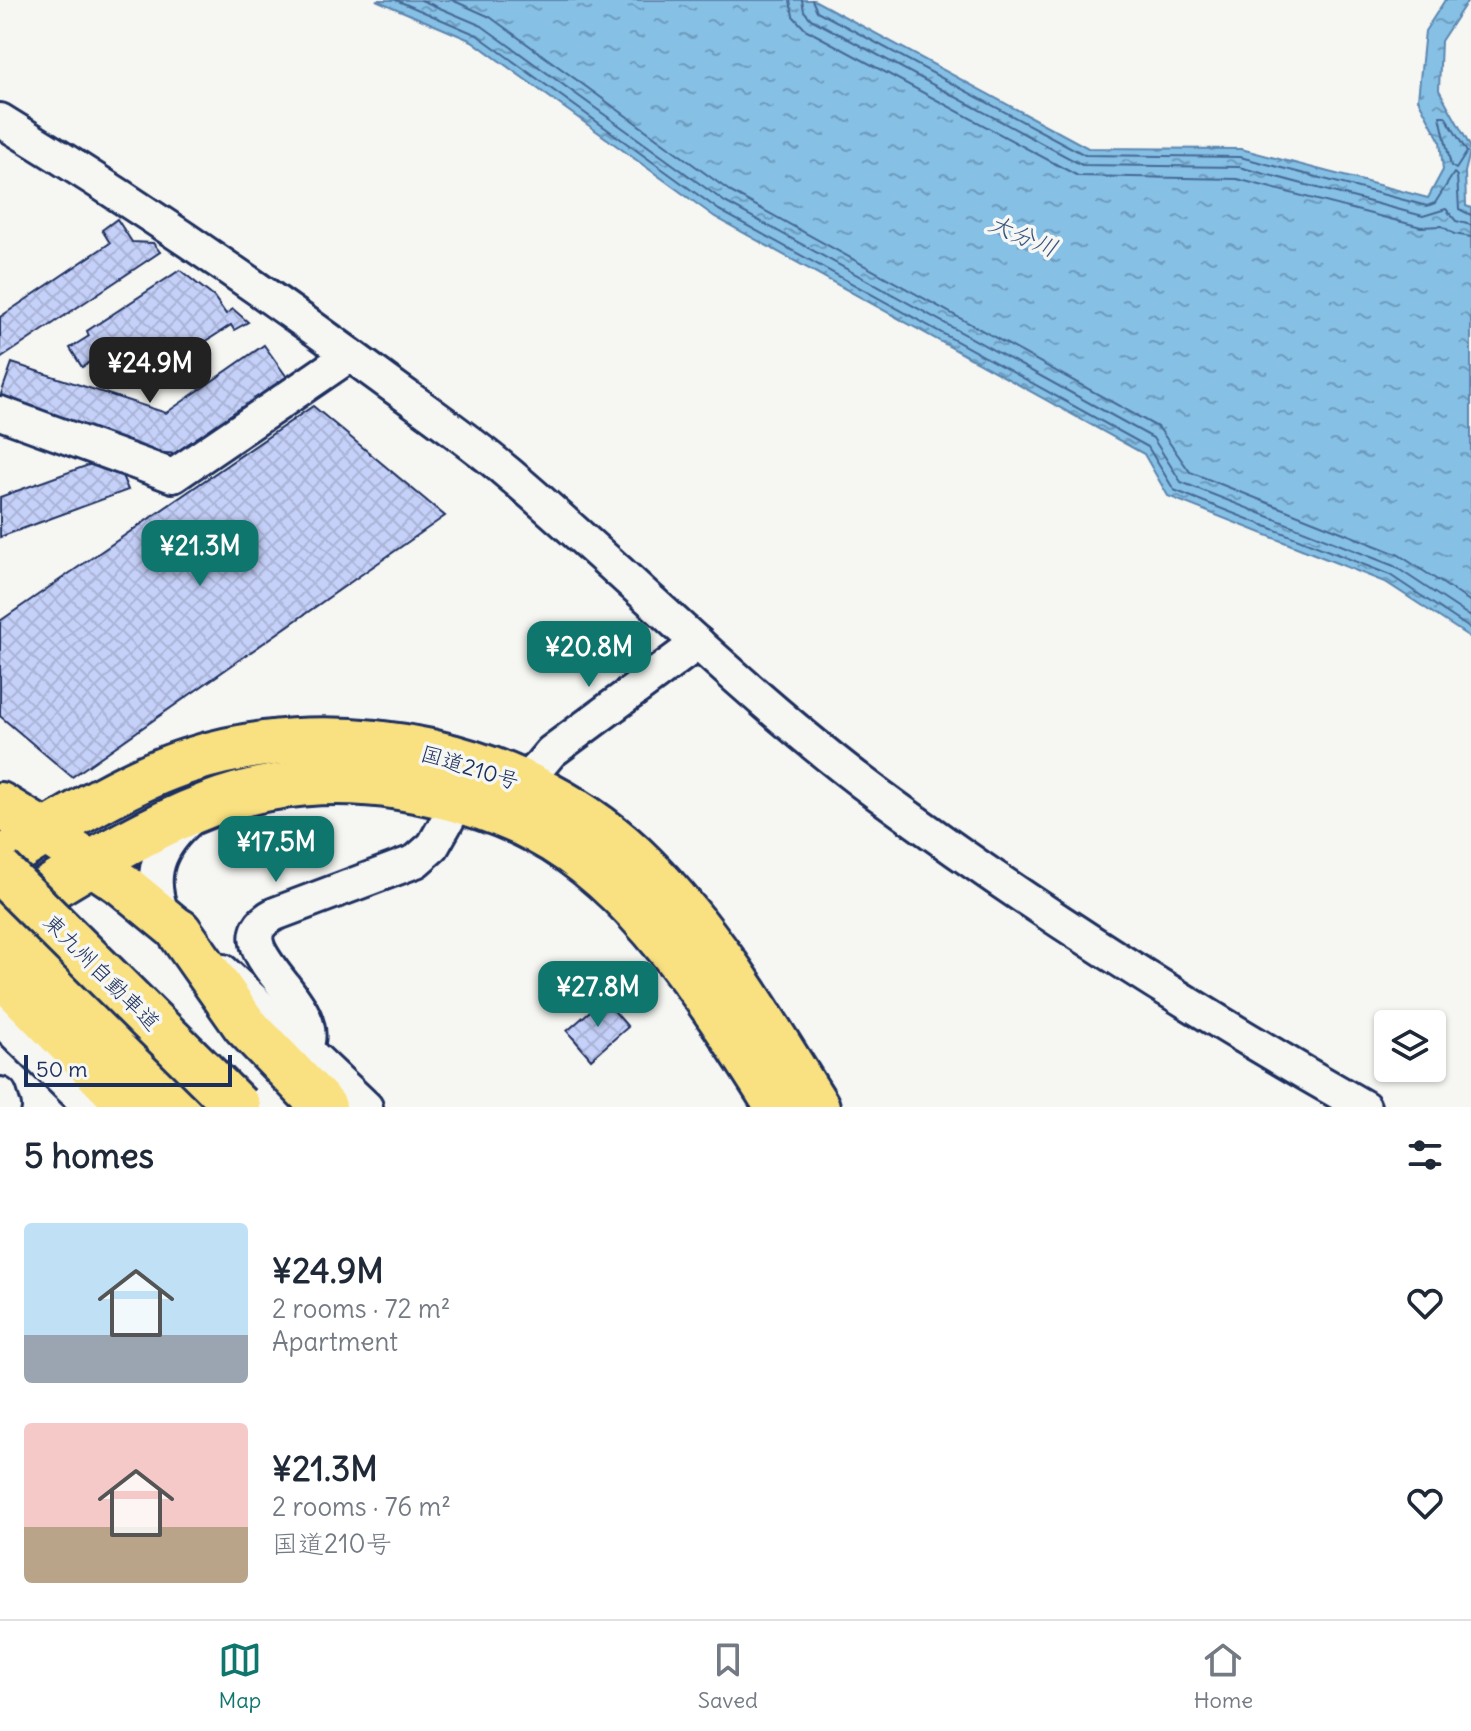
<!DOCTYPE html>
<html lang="en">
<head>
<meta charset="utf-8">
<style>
	body { margin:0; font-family:Delius,"Klee One",sans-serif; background:#f2f2f3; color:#1f2937; height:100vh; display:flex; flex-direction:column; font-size:30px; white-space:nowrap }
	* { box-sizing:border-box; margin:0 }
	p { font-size:26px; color:#747a83 }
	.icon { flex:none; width:44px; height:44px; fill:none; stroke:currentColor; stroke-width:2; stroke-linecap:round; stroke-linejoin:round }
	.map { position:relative; height:1107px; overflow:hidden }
	.drawer { display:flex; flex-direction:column; background:#fff; flex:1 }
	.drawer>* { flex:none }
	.controls { position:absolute; left:1374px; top:1010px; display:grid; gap:16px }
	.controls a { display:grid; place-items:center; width:72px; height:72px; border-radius:8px; background:#fff; box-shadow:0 2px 6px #0004; font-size:40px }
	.scale { position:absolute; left:24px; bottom:20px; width:208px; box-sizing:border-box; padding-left:8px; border:4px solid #1b2f5e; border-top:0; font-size:22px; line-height:28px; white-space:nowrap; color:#1b2f5e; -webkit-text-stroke:6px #f6f6f2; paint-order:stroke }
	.price { position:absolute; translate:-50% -68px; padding:0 18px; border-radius:16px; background:#0f766e; color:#fff; font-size:26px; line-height:52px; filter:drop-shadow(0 2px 4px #0008) }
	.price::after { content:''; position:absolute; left:50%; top:48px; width:24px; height:18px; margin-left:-12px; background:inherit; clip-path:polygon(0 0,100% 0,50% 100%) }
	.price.current { background:#222; color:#fff }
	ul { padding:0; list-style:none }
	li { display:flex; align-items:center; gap:24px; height:200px; padding:0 24px }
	li span { display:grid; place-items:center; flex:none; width:224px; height:160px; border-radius:8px; color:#555 }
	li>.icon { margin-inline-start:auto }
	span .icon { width:96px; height:96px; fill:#fffc; stroke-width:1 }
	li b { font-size:34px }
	h2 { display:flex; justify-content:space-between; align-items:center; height:96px; padding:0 24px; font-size:34px }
	.tabs { display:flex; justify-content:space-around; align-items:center; height:112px; border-top:2px solid #e0e1e3; background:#fff; font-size:22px; color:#747a83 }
	.tabs a { display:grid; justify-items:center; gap:4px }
	.tabs .current { color:#0f766e }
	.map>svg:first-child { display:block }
</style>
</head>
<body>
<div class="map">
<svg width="1471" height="1107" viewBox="0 0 1471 1107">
	<defs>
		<pattern id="water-ripples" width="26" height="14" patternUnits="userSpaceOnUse" patternTransform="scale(2)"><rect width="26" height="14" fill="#86c0e5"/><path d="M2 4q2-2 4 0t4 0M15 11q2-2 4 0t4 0" fill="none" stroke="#6d9cbd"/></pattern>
		<pattern id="building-cross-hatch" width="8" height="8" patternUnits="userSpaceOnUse" patternTransform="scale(2)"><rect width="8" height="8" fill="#c6d1f9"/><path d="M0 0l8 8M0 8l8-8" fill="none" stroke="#aab4d8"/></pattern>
	</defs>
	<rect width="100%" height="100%" fill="#f6f6f2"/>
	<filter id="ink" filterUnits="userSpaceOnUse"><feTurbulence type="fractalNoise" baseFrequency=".0125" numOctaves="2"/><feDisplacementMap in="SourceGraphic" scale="16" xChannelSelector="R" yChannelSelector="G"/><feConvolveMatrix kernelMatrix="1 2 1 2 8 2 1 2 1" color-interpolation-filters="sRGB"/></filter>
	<g filter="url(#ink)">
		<polygon fill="url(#water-ripples)" stroke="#5b86af" stroke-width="2" points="376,0 814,0 1088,148 1241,149 1428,198 1443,170 1440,141 1418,99 1425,31 1445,0 1468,0 1441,41 1439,90 1471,148 1465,172 1466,206 1471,208 1471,638 1387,583 1168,496 1144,454 715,217 472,41"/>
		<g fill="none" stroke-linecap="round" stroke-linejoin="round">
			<g stroke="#466994" stroke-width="2">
				<polyline points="396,0 477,35 719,210 1148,447 1174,490 1390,575 1471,629"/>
				<polyline points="421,0 482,26 725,202 1153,438 1181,482 1394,566 1471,617"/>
				<polyline points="452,0 490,17 731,192 1159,428 1190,472 1399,555 1471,602"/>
				<polyline points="790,0 793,16 805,29 1078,176 1237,179 1421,227 1442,226 1454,234 1471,237"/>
				<polyline points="802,0 804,11 811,19 1082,165 1239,167 1423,216 1446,209 1456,221 1471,225"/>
				<polyline points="812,0 817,11 1085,155 1240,157 1427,206 1435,203 1454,173 1457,176 1459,209 1471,215"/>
				<polygon points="1440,116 1445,116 1467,152 1456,169 1451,166"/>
			</g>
		</g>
		<g fill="url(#building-cross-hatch)" stroke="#1b2f5e" stroke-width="2">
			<polygon points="117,219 132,242 153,243 160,252 0,359 0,317 110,243 102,230"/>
			<polygon points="180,270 214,297 226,314 233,309 248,322 234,330 231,325 142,383 136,378 122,386 101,355 82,367 70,348 89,336 87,331"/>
			<polygon points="264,345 289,380 183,454 146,452 0,397 12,363 166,413"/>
			<polygon points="313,406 445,516 72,777 0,716 0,621"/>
			<polygon points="94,463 121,473 128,490 0,537 0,497"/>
			<polygon points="604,999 628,1027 591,1059 567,1031"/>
		</g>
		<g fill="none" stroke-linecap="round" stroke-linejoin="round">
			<defs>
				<g id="minor">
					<path d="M0,120C131,200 256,285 379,376C422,408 467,438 508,473C633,579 748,698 879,795C1034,910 1197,1012 1364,1107"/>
					<polyline points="0,413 173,476 350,355"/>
					<polyline points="525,783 551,752 698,643"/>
					<path d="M164,917C146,876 158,846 192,817"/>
					<polyline points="223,971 366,1107"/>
					<polyline points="0,1019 90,1107"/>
					<path d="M306,1048C327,999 213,946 275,914L416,861L433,846L459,800"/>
					<polyline points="0,1094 4,1107"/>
				</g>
				<g id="major">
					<polyline points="46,833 122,884 179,931"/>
					<polyline points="0,974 130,1107"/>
				</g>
				<g id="highway">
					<polyline points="0,805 46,833"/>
					<path d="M0,860C56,826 125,781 188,761C341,712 530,751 644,866C714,936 765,1024 817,1107"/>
					<path d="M0,918C68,878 134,833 208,805C267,782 337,777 399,787C447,795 494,808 537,831C639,884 718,1012 778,1107"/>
					<polyline points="0,927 180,1107"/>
					<polyline points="179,931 245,1025 324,1107"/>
				</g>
			</defs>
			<use href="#minor" stroke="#1b2f5e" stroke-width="38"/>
			<use href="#major" stroke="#1b2f5e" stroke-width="48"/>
			<use href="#highway" stroke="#1b2f5e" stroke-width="50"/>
			<use href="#minor" stroke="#f6f6f2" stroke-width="32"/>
			<use href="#major" stroke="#f9e181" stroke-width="42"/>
			<use href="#highway" stroke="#f9e181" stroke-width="44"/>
			<defs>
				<polyline id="highway-bridge" points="0,871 238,1107"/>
			</defs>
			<use href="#highway-bridge" stroke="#1b2f5e" stroke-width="50" stroke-linecap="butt"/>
			<use href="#highway-bridge" stroke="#f9e181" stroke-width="44"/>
		</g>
	</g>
	<g text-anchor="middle" stroke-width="7" stroke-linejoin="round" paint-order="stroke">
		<g font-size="22" fill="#1b2f5e" stroke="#f6f6f2">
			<text transform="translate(470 767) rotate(17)" y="8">国道210号</text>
			<text transform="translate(102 972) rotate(45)" y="8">東九州自動車道</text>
		</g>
		<g font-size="24" font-style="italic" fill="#365380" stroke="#f6f6f2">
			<text transform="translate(1023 236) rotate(23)" y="8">大分川</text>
		</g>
	</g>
</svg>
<div class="controls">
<a><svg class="icon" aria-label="layers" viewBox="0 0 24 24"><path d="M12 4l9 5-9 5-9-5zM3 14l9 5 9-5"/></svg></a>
</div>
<div class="scale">50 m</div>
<b class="price current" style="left:150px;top:405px">¥24.9M</b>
<b class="price" style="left:200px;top:588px">¥21.3M</b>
<b class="price" style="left:589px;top:689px">¥20.8M</b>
<b class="price" style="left:276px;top:884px">¥17.5M</b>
<b class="price" style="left:598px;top:1029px">¥27.8M</b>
</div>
<section class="drawer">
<h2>5 homes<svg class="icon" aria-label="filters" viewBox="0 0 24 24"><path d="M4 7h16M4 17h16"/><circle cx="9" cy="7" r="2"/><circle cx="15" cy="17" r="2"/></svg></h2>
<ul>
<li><span style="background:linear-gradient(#bfe0f5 70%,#9aa5b1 0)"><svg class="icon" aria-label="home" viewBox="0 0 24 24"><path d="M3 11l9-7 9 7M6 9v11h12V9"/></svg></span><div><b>¥24.9M</b><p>2 rooms · 72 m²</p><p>Apartment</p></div><svg class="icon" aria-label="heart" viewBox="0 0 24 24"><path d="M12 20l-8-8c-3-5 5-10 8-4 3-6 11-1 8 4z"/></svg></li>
<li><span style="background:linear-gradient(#f6c9c9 65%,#b9a48a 0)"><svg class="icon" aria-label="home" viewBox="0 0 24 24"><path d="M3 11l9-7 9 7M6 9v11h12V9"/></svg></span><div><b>¥21.3M</b><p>2 rooms · 76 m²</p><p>国道210号</p></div><svg class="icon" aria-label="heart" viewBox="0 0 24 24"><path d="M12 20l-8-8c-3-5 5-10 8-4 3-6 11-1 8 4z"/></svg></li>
</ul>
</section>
<nav class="tabs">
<a class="current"><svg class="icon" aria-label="map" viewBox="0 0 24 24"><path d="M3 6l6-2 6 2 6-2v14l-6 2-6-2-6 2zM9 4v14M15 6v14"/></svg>Map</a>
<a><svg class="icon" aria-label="saved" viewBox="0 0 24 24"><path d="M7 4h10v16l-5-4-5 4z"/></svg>Saved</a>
<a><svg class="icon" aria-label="home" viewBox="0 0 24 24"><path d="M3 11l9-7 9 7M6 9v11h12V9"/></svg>Home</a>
</nav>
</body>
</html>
